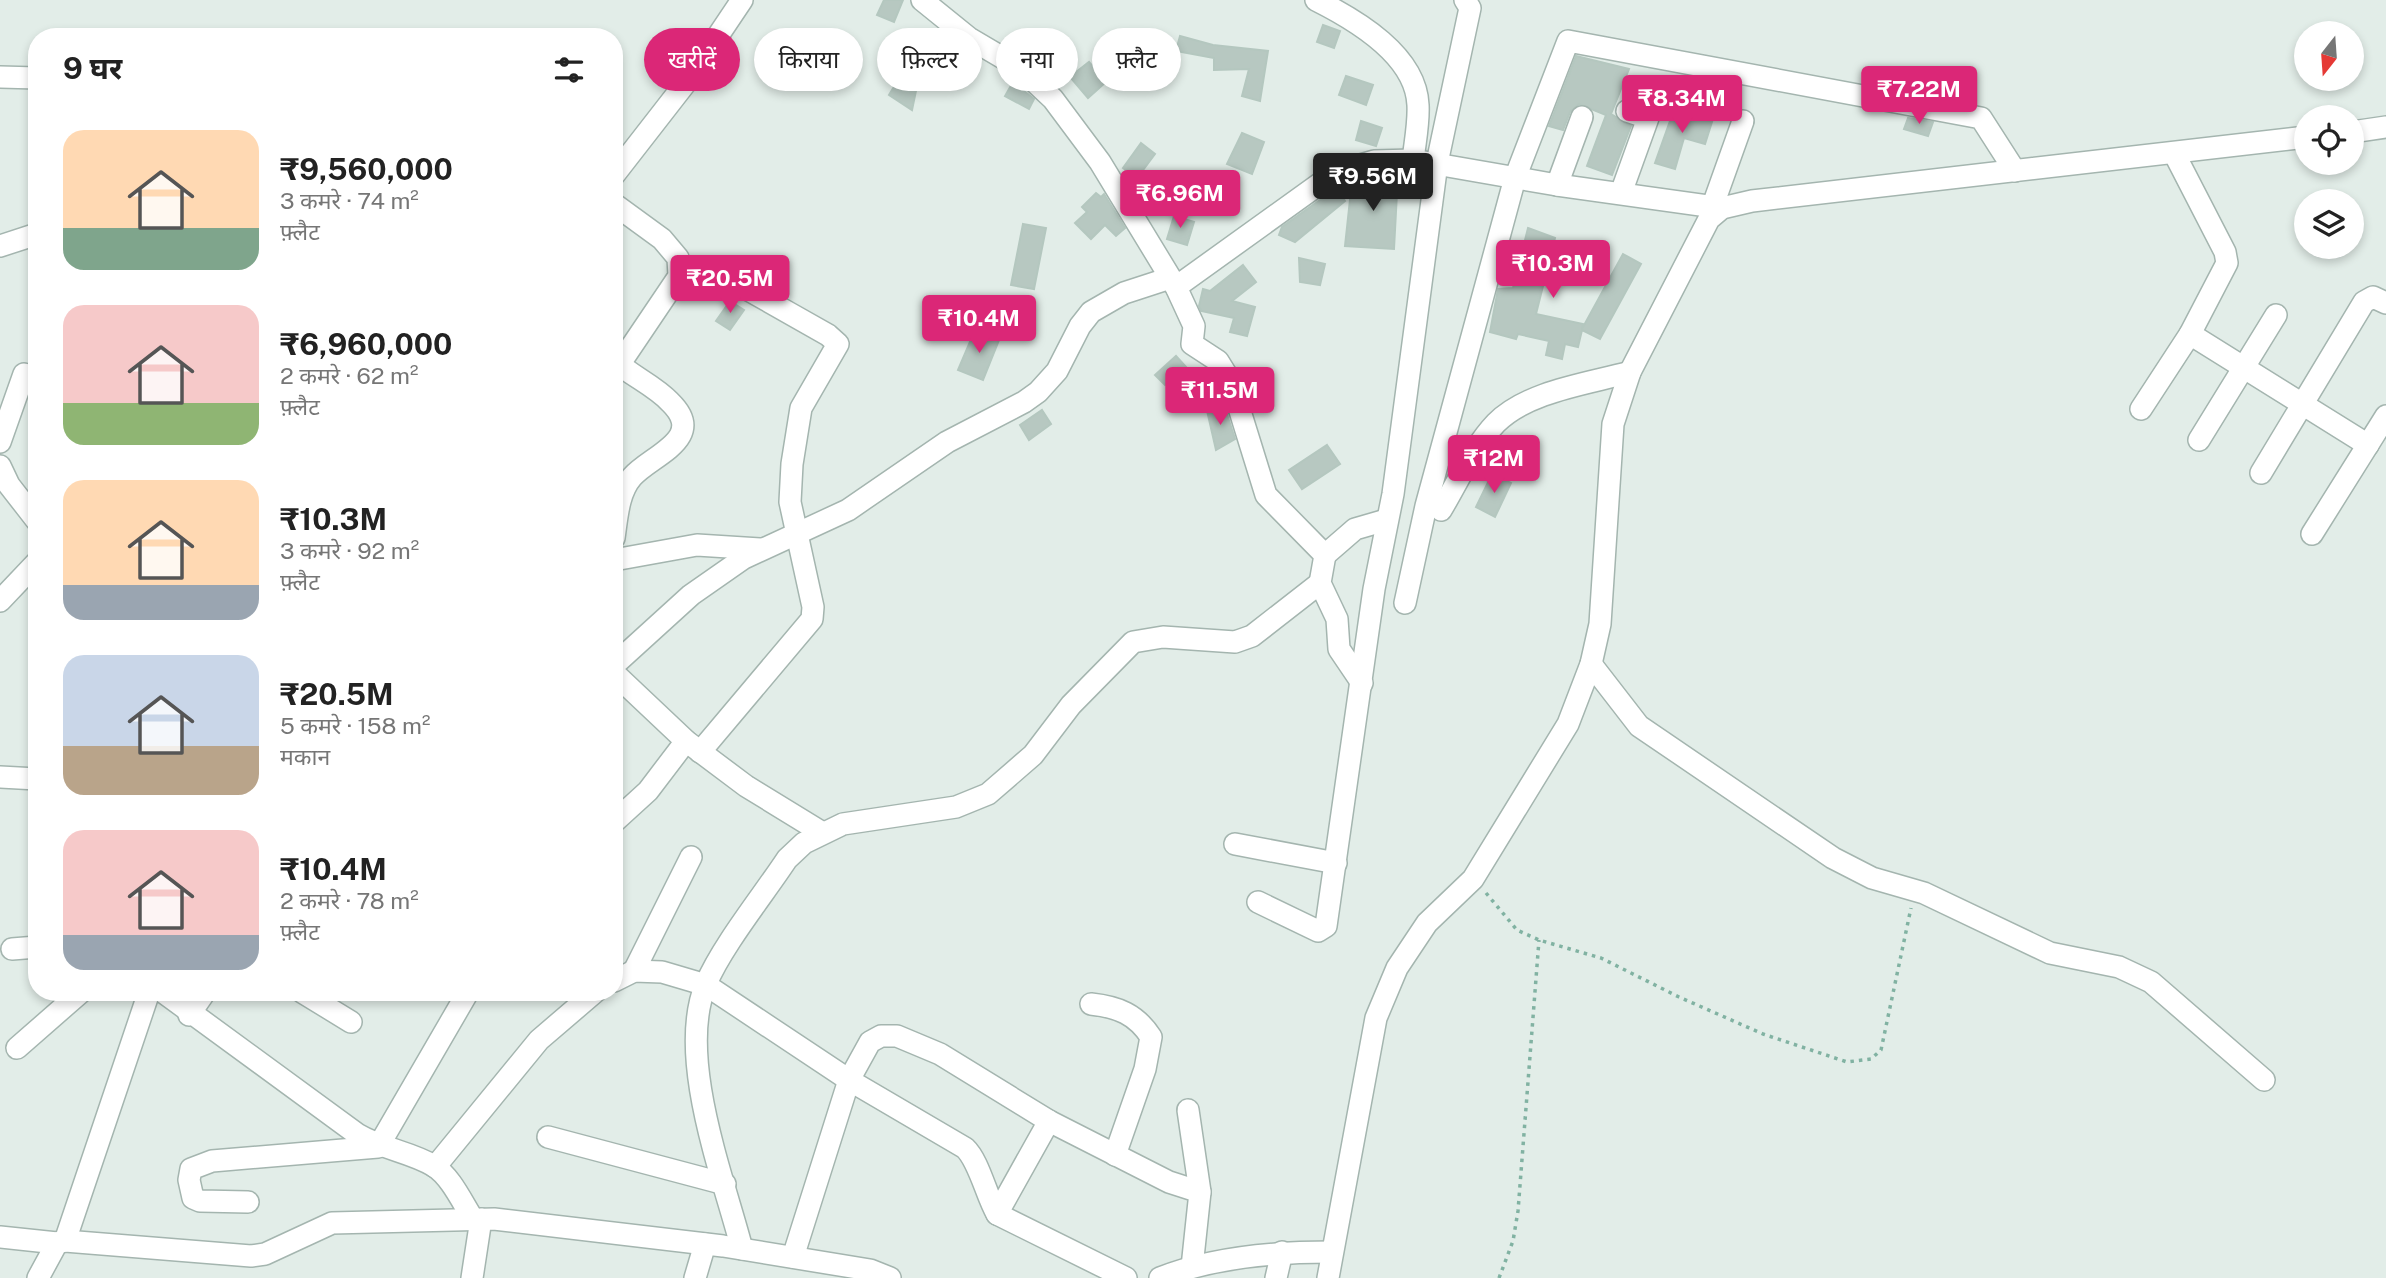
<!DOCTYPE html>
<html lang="hi">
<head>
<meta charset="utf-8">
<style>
	body { margin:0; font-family:"Public Sans","Noto Sans Devanagari",sans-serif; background:#f6f6f6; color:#222; height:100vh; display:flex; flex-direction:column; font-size:26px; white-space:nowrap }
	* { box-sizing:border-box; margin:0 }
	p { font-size:23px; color:#767676 }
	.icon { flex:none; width:38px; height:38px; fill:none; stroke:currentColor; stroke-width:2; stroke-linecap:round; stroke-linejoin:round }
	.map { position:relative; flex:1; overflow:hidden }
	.drawer { position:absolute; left:28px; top:28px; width:595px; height:973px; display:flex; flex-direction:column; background:#fff; border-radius:28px; box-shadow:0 4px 10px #0003 }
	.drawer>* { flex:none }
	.banner { position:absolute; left:644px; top:28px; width:665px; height:63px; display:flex; gap:14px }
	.needle { width:46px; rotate:197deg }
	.buttons { position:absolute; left:2294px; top:21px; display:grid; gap:14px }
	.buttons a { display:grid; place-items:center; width:70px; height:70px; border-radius:50%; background:#fff; box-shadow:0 4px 10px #0003; font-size:35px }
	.price { position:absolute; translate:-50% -60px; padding:0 16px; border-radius:7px; background:#db2777; color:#fff; font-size:23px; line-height:46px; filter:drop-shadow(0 2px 4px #0008) }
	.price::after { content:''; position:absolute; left:50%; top:42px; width:21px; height:16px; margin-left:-10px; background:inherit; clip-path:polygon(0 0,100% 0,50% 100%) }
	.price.on { background:#222; color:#fff }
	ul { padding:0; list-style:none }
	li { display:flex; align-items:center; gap:21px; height:175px; padding:0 35px }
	li span { display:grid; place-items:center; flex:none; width:196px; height:140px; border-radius:21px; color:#555 }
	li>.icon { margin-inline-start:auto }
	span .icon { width:84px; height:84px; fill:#fffc; stroke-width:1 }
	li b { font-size:30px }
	h2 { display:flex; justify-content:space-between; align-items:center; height:84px; padding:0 35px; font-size:30px }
	.pill { padding:0 24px; border-radius:32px; background:#fff; box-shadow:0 4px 10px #0003; font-size:24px; line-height:63px }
	.pill.on { background:#db2777; color:#fff }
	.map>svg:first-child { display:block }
</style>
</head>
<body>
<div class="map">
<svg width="2386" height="1278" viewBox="0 0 2386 1278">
	<rect width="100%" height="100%" fill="#e2ede8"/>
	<g fill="#b7c8c1" stroke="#b4c7bf" stroke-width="2">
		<polygon points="884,0 903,0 894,22 877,15"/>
		<polygon points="1323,25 1340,31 1334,48 1317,42"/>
		<polygon points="1180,36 1213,45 1268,51 1260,101 1242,96 1249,69 1214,70 1214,58 1176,51"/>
		<polygon points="917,49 931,57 918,81 912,110 889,95"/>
		<polygon points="1576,56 1629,69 1611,114 1631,126 1612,175 1587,166 1606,115 1579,104 1570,112 1563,130 1549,126"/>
		<polygon points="1089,62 1106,82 1088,98 1070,77"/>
		<polygon points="1346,76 1373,85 1366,105 1339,95"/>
		<polygon points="1013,82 1034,99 1029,109 1005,96"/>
		<polygon points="1675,107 1707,117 1706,120 1712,122 1705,144 1684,138 1675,169 1655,163"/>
		<polygon points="1908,118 1933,122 1928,136 1904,129"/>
		<polygon points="1361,121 1382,128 1376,146 1356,140"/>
		<polygon points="1242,133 1264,142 1252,174 1227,164"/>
		<polygon points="1141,143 1155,154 1137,178 1123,168"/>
		<polygon points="1375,174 1398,174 1394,249 1345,246 1352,181 1374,181"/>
		<polygon points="1337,188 1345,201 1295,242 1279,235 1282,227"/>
		<polygon points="1096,193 1101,197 1104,194 1125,228 1116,236 1105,225 1091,239 1075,223 1087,212 1082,207"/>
		<polygon points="1174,216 1194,222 1187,245 1167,239"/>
		<polygon points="1023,224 1046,228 1034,289 1011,285"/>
		<polygon points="1528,228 1555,238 1536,314 1583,324 1582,329 1623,254 1641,264 1600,339 1582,330 1578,347 1565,344 1562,359 1546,355 1549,341 1518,334 1516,339 1490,332 1498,289 1513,288"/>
		<polygon points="1299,258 1325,264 1320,285 1300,282"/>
		<polygon points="1243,265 1256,282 1232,301 1255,307 1247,336 1230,332 1234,318 1201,311 1199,306 1203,289 1210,291"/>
		<polygon points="730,301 744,310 730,330 716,321"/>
		<polygon points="975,330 999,340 983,380 958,370"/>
		<polygon points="1176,356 1186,367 1165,385 1155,375"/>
		<polygon points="1206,406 1226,411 1235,439 1216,450"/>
		<polygon points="1042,410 1051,424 1029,440 1020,425"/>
		<polygon points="1327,445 1340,464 1302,489 1289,470"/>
		<polygon points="1492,474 1511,483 1495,517 1476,507"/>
	</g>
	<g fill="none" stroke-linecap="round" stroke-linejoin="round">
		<defs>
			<g id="minor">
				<polyline points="922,0 969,38 1020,68 1053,99 1100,162 1176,287 1194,326 1192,344 1218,361 1231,382 1266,495 1325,555 1320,583 1337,619 1339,649 1362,683"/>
				<path d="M1316,0C1356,20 1416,55 1418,105C1419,123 1415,142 1413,160"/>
				<polyline points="0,77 37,78"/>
				<polyline points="2352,132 2386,127"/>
				<polyline points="614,175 691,76 742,0"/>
				<polyline points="1557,185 1582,117"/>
				<polyline points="1621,193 1648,118 1627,111"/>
				<polyline points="614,204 662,239 678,258 679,276 619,365"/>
				<polyline points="1713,205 1743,121"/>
				<polyline points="0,246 37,234"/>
				<polyline points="679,276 720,276 729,279 828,335 838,344 801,408 792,464 790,502 813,607 812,619 700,752"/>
				<polyline points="1176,287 1336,172 1374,161 1413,160 1557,185 1722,208"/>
				<polyline points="2190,334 2368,445"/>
				<path d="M614,360C631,376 654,385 670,402C708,439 651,455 632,477C618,493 617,518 614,538"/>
				<polyline points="2141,409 2190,334 2227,263 2225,252 2174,153"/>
				<polyline points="2199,440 2276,315"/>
				<polyline points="0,442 24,374"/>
				<polyline points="0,466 9,485 37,521"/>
				<polyline points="2261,473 2364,302 2373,297 2386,303"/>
				<path d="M1441,510C1458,482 1473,447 1496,423C1528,391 1587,384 1630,372"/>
				<polyline points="2312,534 2386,416"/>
				<polyline points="1325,555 1355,529 1386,520"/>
				<polyline points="614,560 697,545 760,549"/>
				<polyline points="0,601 37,562"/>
				<polyline points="1405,603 1426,506 1515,178 1568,41 1981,118 2015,171"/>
				<polyline points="1591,664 1639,726 1833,858 1872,878 1924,893 2050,953 2119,967 2151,982 2264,1080"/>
				<polyline points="614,665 691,595 744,558 848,510 947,442 1024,402 1038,392 1057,371 1080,326 1091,312 1124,293 1170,278"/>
				<polyline points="614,673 686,741 746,786 821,832"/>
				<polyline points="0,777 37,779"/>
				<polyline points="614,822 648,791 686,741"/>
				<polyline points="1235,844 1336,863"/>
				<polyline points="1258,902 1318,931 1326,926 1374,589 1393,494 1437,163 1470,8 1465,0"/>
				<polyline points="12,949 37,947"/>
				<polyline points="634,971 691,857"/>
				<path d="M614,981L634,971L662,972L706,985L849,1080L965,1148C979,1161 986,1195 997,1214L1126,1278"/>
				<path d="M163,992L357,1134C382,1149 411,1152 434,1166C451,1177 462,1202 473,1219"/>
				<polyline points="302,992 351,1022"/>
				<path d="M1091,1004C1118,1007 1136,1014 1151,1037L1145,1069L1115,1155"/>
				<polyline points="189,1015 205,992"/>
				<polyline points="17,1048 81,992"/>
				<polyline points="1188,1110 1200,1192"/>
				<polyline points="548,1137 725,1184"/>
				<polyline points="435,1167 539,1040 595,992"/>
				<polyline points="248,1202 200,1201 193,1198 189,1180 191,1169 212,1161 378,1147 468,992"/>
				<polyline points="997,1214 1049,1121"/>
				<polyline points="0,1237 57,1243"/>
				<polyline points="65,1241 149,992"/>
				<path d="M742,1249C723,1176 676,1056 706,984C722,946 764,894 787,859L804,843L843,824L956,807L988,794L1033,755L1071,705L1133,642L1163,637L1235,642L1252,636L1320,583"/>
				<polyline points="793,1257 849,1080 870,1042 881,1036 897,1036 940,1054 1049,1121 1169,1182 1200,1192 1192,1267"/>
				<polyline points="38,1278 57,1243 65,1241 251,1256 265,1254 332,1223 494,1219 723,1246 870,1270 890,1278"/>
				<polyline points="472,1278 481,1219"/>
				<polyline points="695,1278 705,1244"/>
				<path d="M1160,1278C1213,1257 1274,1252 1331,1252"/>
				<polyline points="1276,1278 1282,1252"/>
				<polyline points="1328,1278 1376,1018 1397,968 1427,923 1473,879 1568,724 1591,664 1600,624 1613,424 1630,372 1709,219 1722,208 1752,201 2306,137"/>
			</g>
		</defs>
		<use href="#minor" stroke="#a4b5af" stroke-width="24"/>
		<g stroke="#81b2a2" stroke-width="3.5" stroke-dasharray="3.5 5" stroke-linecap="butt">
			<polyline points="1486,893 1517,930 1539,940 1601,958 1679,997 1763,1034 1847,1062 1871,1059 1881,1050 1911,908"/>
			<polyline points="1499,1278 1513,1241 1518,1211 1539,940"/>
		</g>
		<use href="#minor" stroke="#fff" stroke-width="21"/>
	</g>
</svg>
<div class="buttons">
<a><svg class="needle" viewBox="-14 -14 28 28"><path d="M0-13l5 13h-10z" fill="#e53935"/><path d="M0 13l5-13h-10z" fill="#767676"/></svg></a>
<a><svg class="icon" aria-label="locate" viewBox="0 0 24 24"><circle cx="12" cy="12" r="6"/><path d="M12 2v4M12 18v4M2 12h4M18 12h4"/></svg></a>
<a><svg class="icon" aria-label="layers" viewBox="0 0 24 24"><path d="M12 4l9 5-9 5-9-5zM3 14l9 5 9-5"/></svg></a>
</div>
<b class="price" style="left:1919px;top:126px">₹7.22M</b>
<b class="price" style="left:1682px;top:135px">₹8.34M</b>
<b class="price on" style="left:1373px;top:213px">₹9.56M</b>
<b class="price" style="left:1180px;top:230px">₹6.96M</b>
<b class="price" style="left:1553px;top:300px">₹10.3M</b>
<b class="price" style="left:730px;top:315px">₹20.5M</b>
<b class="price" style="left:979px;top:355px">₹10.4M</b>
<b class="price" style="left:1220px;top:427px">₹11.5M</b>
<b class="price" style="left:1494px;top:495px">₹12M</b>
<div class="banner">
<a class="pill on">खरीदें</a>
<a class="pill">किराया</a>
<a class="pill">फ़िल्टर</a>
<a class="pill">नया</a>
<a class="pill">फ़्लैट</a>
</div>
<section class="drawer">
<h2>9 घर<svg class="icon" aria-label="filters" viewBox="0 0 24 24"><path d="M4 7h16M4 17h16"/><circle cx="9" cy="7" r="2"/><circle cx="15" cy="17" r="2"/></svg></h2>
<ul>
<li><span style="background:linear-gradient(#ffd9b3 70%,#7fa58c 0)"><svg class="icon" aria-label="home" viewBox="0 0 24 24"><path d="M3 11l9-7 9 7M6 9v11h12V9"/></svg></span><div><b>₹9,560,000</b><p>3 कमरे · 74 m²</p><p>फ़्लैट</p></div></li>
<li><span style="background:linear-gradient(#f6c9c9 70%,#8fb573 0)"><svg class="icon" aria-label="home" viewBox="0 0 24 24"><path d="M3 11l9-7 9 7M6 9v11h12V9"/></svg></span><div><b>₹6,960,000</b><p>2 कमरे · 62 m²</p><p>फ़्लैट</p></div></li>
<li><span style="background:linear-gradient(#ffd9b3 75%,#9aa5b1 0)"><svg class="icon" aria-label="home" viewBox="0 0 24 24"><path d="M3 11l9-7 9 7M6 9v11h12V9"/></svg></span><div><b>₹10.3M</b><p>3 कमरे · 92 m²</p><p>फ़्लैट</p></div></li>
<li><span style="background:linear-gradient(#c9d6e8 65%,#b9a48a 0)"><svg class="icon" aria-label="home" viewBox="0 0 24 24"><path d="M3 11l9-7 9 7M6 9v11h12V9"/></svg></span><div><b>₹20.5M</b><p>5 कमरे · 158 m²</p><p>मकान</p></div></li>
<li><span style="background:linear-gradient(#f6c9c9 75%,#9aa5b1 0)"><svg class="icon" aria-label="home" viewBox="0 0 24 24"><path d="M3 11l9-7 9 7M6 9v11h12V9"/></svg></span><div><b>₹10.4M</b><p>2 कमरे · 78 m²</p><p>फ़्लैट</p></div></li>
</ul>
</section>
</div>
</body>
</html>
